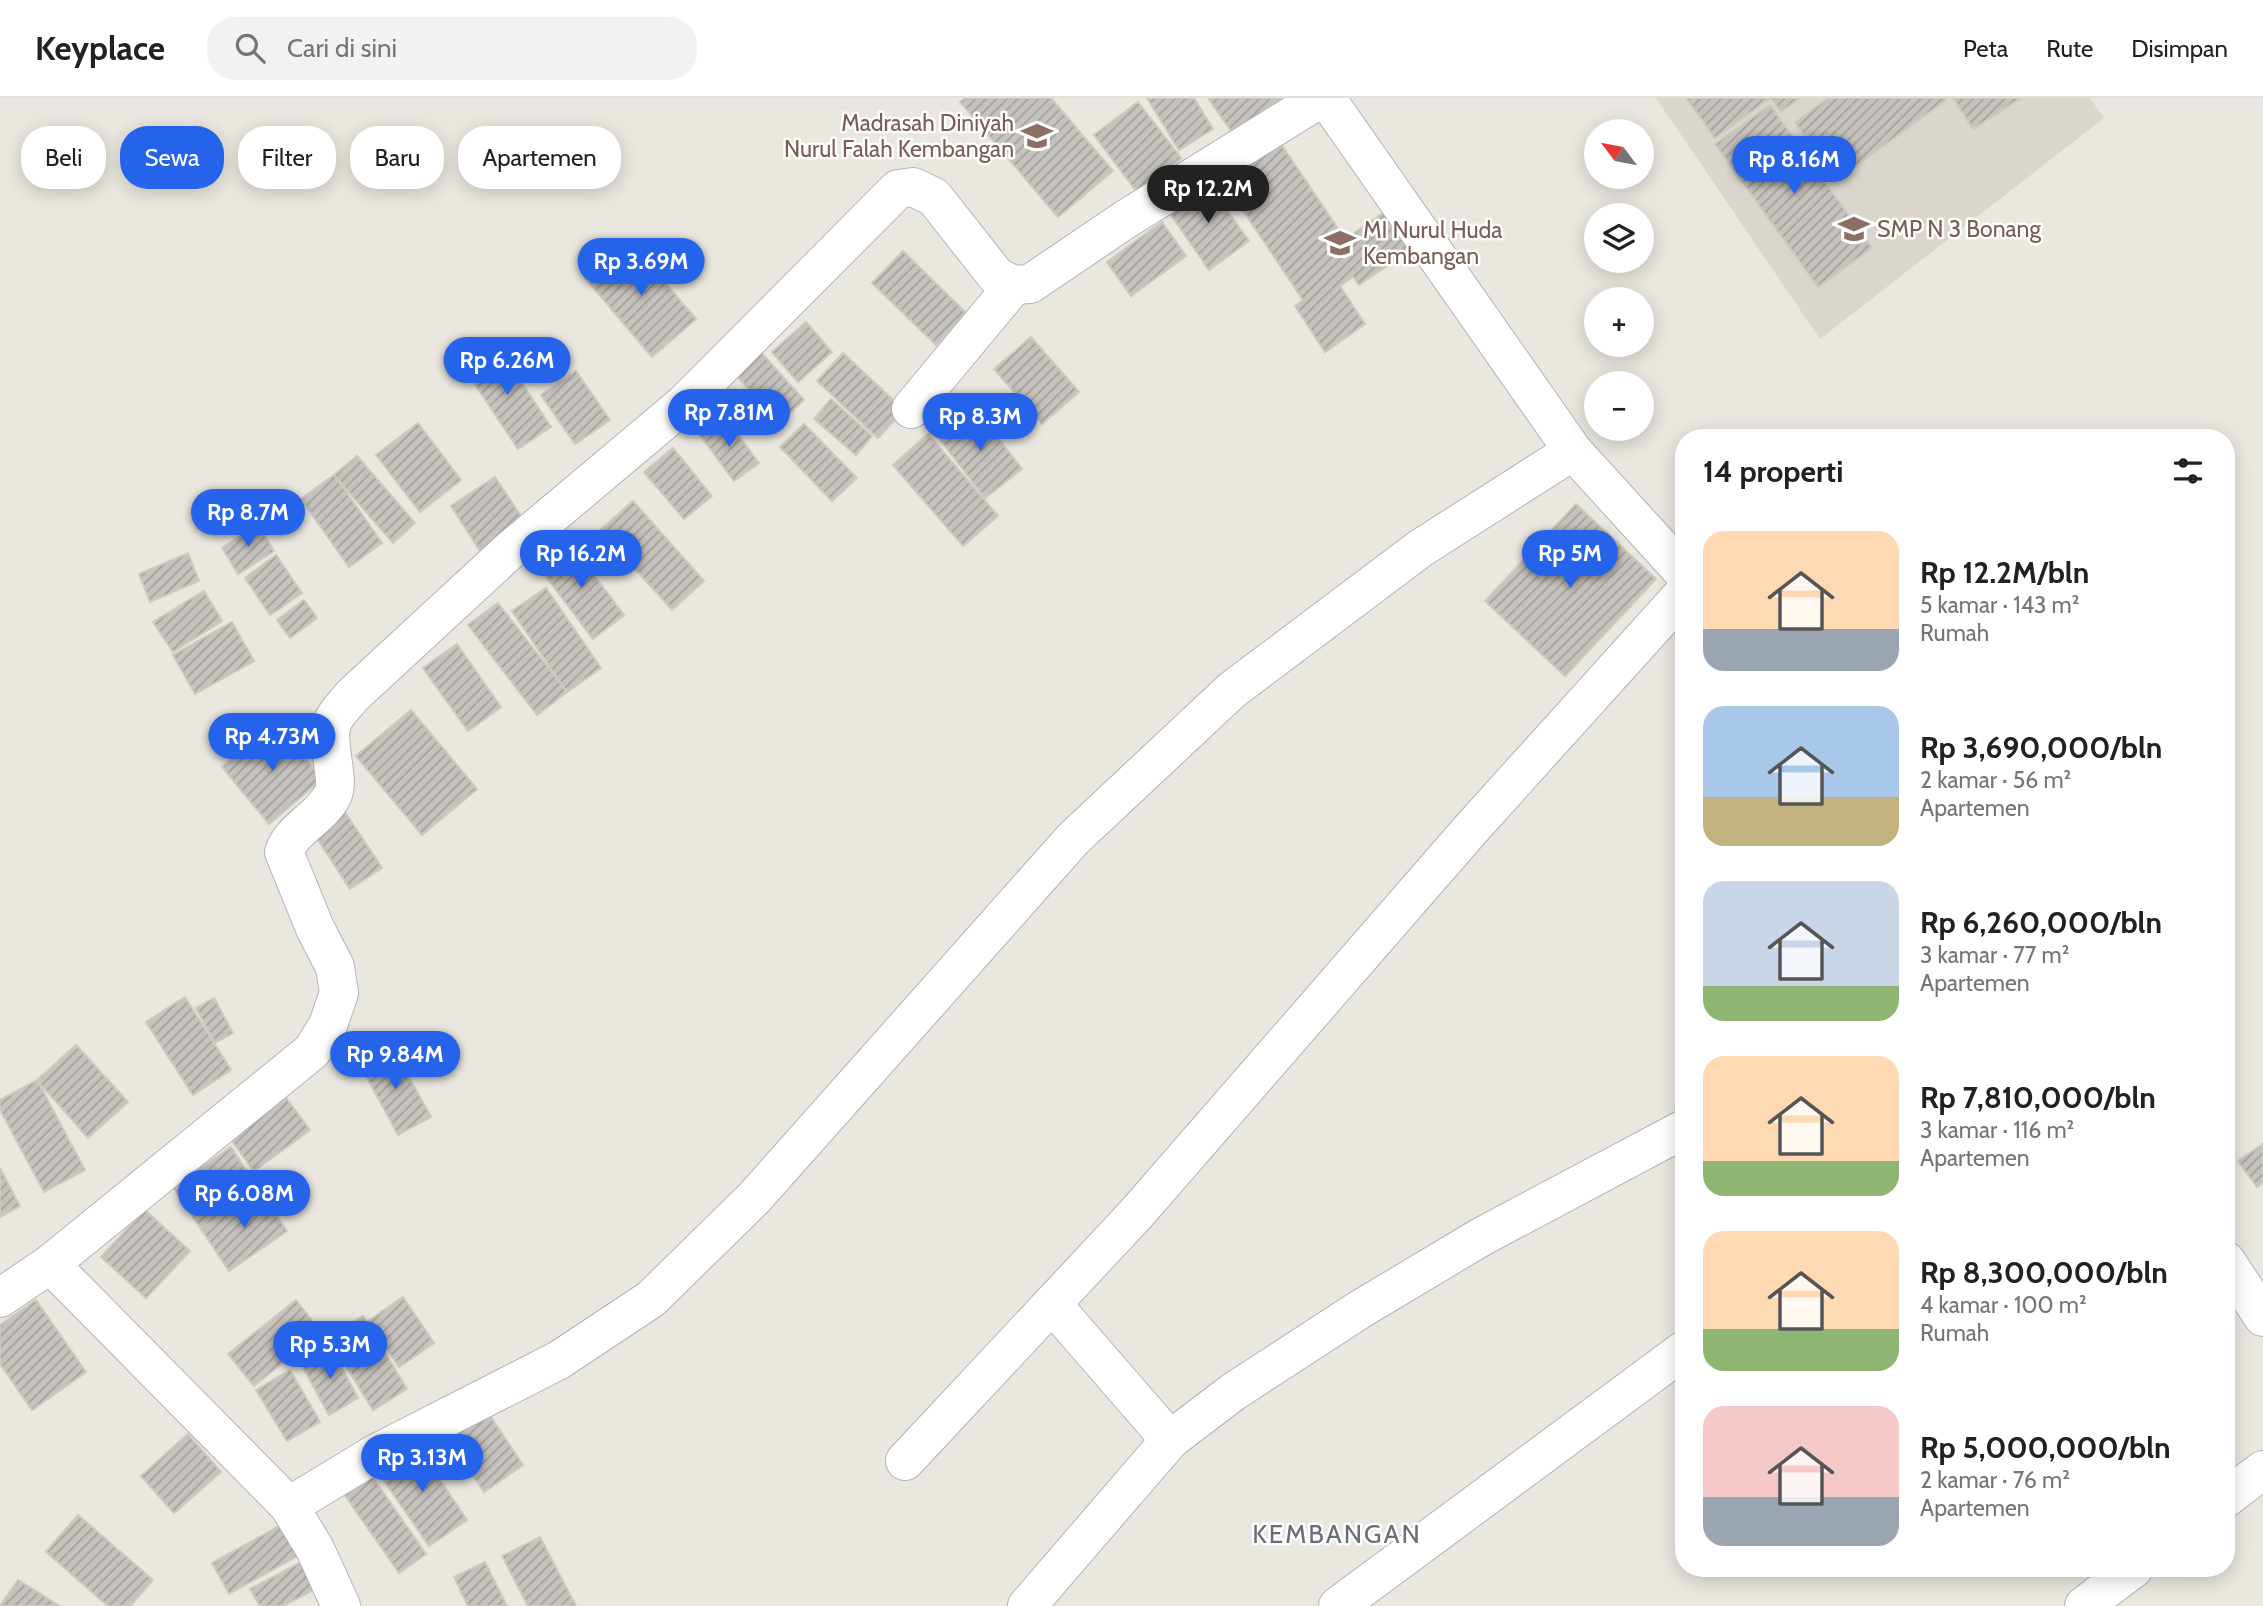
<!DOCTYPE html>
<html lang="id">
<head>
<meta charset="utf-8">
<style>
	body { margin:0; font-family:Cabin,sans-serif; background:#f2f2f2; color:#202124; height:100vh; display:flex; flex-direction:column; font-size:26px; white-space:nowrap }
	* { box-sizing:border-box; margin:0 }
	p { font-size:23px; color:#757577 }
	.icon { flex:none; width:38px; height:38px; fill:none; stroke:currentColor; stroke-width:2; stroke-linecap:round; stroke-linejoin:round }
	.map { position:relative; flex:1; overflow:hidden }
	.side { position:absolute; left:1675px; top:331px; width:560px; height:1148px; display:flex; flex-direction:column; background:#fff; border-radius:28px; box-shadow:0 4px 18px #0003 }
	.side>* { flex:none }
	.guide { position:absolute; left:21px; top:28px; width:665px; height:63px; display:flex; gap:14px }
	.needle { width:46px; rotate:302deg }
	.fabs { position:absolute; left:1584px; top:21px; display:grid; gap:14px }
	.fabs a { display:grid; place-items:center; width:70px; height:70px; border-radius:50%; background:#fff; box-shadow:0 4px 18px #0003; font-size:35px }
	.price { position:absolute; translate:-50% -60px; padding:0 16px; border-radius:24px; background:#2563eb; color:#fff; font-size:23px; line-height:46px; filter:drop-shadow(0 2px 4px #0008) }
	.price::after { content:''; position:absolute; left:50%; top:42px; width:21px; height:16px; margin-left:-10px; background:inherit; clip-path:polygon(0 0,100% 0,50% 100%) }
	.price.selected { background:#222; color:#fff }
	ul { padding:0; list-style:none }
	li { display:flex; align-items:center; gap:21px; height:175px; padding:0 28px }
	li span { display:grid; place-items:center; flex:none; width:196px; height:140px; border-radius:21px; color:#555 }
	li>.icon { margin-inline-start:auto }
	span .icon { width:84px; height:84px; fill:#fffc; stroke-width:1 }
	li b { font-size:30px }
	h2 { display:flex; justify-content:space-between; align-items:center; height:84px; padding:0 28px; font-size:30px }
	.chip { padding:0 24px; border-radius:28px; background:#fff; box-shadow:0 4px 18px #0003; font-size:24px; line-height:63px }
	.chip.selected { background:#2563eb; color:#fff }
	header { display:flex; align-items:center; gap:42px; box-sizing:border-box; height:98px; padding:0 35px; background:#fff; border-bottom:2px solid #e0e0e0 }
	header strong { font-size:33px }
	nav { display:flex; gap:38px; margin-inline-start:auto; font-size:24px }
	.search { width:490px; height:63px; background:#f2f2f2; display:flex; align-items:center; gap:18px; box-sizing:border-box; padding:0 24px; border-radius:28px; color:#757577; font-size:26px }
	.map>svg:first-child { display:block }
</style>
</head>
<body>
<header>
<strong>Keyplace</strong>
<div class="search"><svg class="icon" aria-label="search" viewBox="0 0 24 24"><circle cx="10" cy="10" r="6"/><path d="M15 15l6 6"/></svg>Cari di sini</div>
<nav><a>Peta</a><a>Rute</a><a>Disimpan</a></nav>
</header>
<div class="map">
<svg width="2263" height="1508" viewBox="0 0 2263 1508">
	<defs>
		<pattern id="building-hatch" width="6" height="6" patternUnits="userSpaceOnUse" patternTransform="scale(1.75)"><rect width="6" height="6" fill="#c6c2bd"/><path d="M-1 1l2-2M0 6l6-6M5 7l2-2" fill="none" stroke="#a4a19d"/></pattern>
	</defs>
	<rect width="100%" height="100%" fill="#eae7e0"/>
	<polygon fill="#dad6ce" points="1656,0 2090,0 2104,20 1820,241"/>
	<g fill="url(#building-hatch)" stroke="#cec9bf" stroke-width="2">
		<polygon points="965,0 1051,0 1113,73 1058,119 960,4"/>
		<polygon points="1147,0 1194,0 1213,31 1179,52"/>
		<polygon points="1208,0 1280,0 1281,1 1232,34"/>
		<polygon points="1686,0 1769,0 1769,1 1715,40"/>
		<polygon points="1771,0 1800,0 1781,14"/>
		<polygon points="1828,0 1945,0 1946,2 1837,82 1795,25"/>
		<polygon points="1953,0 2021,0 1973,31"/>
		<polygon points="1138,4 1181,60 1137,94 1094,37"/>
		<polygon points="1770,7 1872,150 1818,189 1715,46"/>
		<polygon points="1277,40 1345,141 1391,110 1416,148 1359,187 1353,179 1340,188 1365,226 1325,254 1295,208 1303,202 1220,78"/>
		<polygon points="1206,83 1249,143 1209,172 1167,111"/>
		<polygon points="1162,124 1186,158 1131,198 1107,164"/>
		<polygon points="629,142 696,221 652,259 585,180"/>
		<polygon points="903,153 967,216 936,247 872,185"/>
		<polygon points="806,224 832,254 798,284 772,254"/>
		<polygon points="1031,239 1079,294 1042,326 994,271"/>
		<polygon points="497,247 551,329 518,351 464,270"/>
		<polygon points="758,251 804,302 779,325 733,274"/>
		<polygon points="843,255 904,312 878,340 817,283"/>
		<polygon points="576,273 610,322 575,346 541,297"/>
		<polygon points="831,301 872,338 856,357 814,321"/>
		<polygon points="975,310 1022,371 985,400 938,339"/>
		<polygon points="724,318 759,365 734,383 699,336"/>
		<polygon points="418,325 461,382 420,414 376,357"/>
		<polygon points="804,326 857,380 832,403 780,349"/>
		<polygon points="928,336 998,418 963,448 893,367"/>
		<polygon points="673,350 712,398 684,421 644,374"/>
		<polygon points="357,358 415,425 393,445 334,377"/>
		<polygon points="334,377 382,445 349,469 301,401"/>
		<polygon points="495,379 527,427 482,456 451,408"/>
		<polygon points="633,403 704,483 672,512 600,432"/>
		<polygon points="1576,406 1656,481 1565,578 1485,503"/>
		<polygon points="258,426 274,453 238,476 222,450"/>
		<polygon points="569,444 624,517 593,541 538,468"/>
		<polygon points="188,455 199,483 150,504 139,476"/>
		<polygon points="276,457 302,495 270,517 245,480"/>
		<polygon points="546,490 601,570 567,594 512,513"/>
		<polygon points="204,493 222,523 173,554 153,524"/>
		<polygon points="304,502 317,520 290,540 277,522"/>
		<polygon points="498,505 567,594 537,617 468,527"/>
		<polygon points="232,524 254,563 195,596 173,557"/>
		<polygon points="457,546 501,609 468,633 423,570"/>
		<polygon points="411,612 477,691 422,737 356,658"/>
		<polygon points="276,625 322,681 269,726 222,669"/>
		<polygon points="343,711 382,770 350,791 311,731"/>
		<polygon points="185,899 231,972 193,997 146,924"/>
		<polygon points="214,900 233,935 215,945 196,910"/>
		<polygon points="76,947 128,1004 88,1040 37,982"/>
		<polygon points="392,948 431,1019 398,1037 360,967"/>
		<polygon points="37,982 85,1072 44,1094 0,1012 0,1002"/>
		<polygon points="284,997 310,1032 254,1073 229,1039"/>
		<polygon points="2263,1046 2263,1085 2257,1089 2238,1063"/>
		<polygon points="231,1049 259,1092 201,1131 173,1089"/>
		<polygon points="0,1070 20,1108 0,1119"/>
		<polygon points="259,1092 287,1133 229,1173 201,1131"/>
		<polygon points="145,1112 190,1153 146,1200 101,1159"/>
		<polygon points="403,1199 434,1245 399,1269 368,1223"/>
		<polygon points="36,1202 86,1274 32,1312 0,1266 0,1227"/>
		<polygon points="296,1202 321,1234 254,1288 228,1256"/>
		<polygon points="363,1218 407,1291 373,1312 328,1239"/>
		<polygon points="331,1250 358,1300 329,1317 301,1266"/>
		<polygon points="290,1272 320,1324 287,1343 256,1292"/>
		<polygon points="481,1304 523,1367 484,1394 441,1331"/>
		<polygon points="188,1336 221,1374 174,1415 141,1378"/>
		<polygon points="415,1345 467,1422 429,1448 376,1371"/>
		<polygon points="369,1374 426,1456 399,1475 342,1393"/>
		<polygon points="78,1417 153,1482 130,1508 108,1508 46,1454"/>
		<polygon points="281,1427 297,1458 229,1496 212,1465"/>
		<polygon points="540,1439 576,1508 528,1508 502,1458"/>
		<polygon points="303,1463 317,1490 283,1508 260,1508 250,1491"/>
		<polygon points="485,1464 507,1508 468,1508 454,1479"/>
		<polygon points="18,1482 60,1508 0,1508"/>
	</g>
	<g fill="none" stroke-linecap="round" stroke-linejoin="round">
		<defs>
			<g id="minor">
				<polyline points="1326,0 1573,353 1684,475"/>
				<polyline points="911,311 1014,187"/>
				<polyline points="2226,1163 2263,1219"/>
				<polyline points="50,1166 289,1408 315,1451 341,1508"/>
				<path d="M0,1200L50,1166L312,953L328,927L339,895L335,869L315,830L284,754C293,729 322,720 333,696C340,680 325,645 332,625C335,616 346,606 352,598L509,453L685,305L898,91L913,89L934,99L997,179L1014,187L1030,186L1126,121L1321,0"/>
				<polyline points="1052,1206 1170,1342"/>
				<polyline points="905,1363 1136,1116 1471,731 1684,495"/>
				<polyline points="2226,1400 2263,1372"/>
				<polyline points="289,1408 375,1356 559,1262 651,1201 755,1099 1073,741 1232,592 1421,450 1573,353"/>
				<polyline points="1027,1508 1170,1342 1233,1294 1359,1212 1481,1139 1684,1031"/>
				<polyline points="1338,1508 1684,1252"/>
				<polyline points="2084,1508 2134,1470"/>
			</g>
		</defs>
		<use href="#minor" stroke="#b0b3b7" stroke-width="40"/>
		<use href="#minor" stroke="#fff" stroke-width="38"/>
	</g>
	<defs>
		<symbol id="school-bare" viewBox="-9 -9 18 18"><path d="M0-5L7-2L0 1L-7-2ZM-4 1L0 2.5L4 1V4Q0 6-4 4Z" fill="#8d6e63" stroke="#fff" stroke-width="2.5" paint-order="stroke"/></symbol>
	</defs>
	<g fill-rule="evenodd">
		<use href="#school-bare" x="1015" y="16" width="44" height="44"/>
		<use href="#school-bare" x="1832" y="109" width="44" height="44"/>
		<use href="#school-bare" x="1318" y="123" width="44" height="44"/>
	</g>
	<g text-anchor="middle" stroke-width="5" stroke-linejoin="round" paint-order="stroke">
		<g font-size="23" fill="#785e54" stroke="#fff" text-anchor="start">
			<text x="1014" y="33" text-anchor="end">Madrasah Diniyah<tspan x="1014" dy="26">Nurul Falah Kembangan</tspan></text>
			<text x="1877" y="139">SMP N 3 Bonang</text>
			<text x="1363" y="140">MI Nurul Huda<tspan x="1363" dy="26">Kembangan</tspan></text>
		</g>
		<g font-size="26" letter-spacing="2" fill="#696e72" stroke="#fff">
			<text x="1337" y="1445">KEMBANGAN</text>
		</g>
	</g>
</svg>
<div class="fabs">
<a><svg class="needle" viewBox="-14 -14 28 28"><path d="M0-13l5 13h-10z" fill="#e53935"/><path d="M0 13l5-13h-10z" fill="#757577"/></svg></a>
<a><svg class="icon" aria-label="layers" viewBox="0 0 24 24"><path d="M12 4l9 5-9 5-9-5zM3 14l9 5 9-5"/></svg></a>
<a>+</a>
<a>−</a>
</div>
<b class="price" style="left:1794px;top:98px">Rp 8.16M</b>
<b class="price selected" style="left:1208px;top:127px">Rp 12.2M</b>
<b class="price" style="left:641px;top:200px">Rp 3.69M</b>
<b class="price" style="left:507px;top:299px">Rp 6.26M</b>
<b class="price" style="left:729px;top:351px">Rp 7.81M</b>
<b class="price" style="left:980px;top:355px">Rp 8.3M</b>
<b class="price" style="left:248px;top:451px">Rp 8.7M</b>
<b class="price" style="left:581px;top:492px">Rp 16.2M</b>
<b class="price" style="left:1570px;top:492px">Rp 5M</b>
<b class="price" style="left:272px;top:675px">Rp 4.73M</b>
<b class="price" style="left:395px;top:993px">Rp 9.84M</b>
<b class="price" style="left:244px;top:1132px">Rp 6.08M</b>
<b class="price" style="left:330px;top:1283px">Rp 5.3M</b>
<b class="price" style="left:422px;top:1396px">Rp 3.13M</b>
<div class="guide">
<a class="chip">Beli</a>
<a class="chip selected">Sewa</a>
<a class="chip">Filter</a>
<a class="chip">Baru</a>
<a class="chip">Apartemen</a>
</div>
<section class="side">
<h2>14 properti<svg class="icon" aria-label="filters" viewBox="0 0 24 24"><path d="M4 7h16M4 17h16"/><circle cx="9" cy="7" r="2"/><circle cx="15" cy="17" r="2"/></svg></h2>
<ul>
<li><span style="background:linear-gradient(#ffd9b3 70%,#9aa5b1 0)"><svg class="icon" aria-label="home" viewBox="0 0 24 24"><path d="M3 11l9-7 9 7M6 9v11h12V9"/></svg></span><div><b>Rp 12.2M/bln</b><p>5 kamar · 143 m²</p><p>Rumah</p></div></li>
<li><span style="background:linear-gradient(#a9c7e8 65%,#c2b280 0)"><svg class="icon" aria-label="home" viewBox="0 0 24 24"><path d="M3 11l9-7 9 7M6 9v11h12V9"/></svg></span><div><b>Rp 3,690,000/bln</b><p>2 kamar · 56 m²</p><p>Apartemen</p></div></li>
<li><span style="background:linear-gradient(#c9d6e8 75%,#8fb573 0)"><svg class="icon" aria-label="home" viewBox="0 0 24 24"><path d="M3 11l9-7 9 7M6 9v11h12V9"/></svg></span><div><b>Rp 6,260,000/bln</b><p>3 kamar · 77 m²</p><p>Apartemen</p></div></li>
<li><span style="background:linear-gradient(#ffd9b3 75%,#8fb573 0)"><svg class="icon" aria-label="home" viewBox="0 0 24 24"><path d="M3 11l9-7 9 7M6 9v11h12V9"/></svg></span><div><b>Rp 7,810,000/bln</b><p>3 kamar · 116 m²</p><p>Apartemen</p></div></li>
<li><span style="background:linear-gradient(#ffd9b3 70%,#8fb573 0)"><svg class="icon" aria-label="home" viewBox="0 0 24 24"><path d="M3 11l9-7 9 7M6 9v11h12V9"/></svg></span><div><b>Rp 8,300,000/bln</b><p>4 kamar · 100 m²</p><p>Rumah</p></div></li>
<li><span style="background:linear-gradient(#f6c9c9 65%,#9aa5b1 0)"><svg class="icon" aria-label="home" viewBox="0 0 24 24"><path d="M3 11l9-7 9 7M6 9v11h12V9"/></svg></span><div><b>Rp 5,000,000/bln</b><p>2 kamar · 76 m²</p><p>Apartemen</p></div></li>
</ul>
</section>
</div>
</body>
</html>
